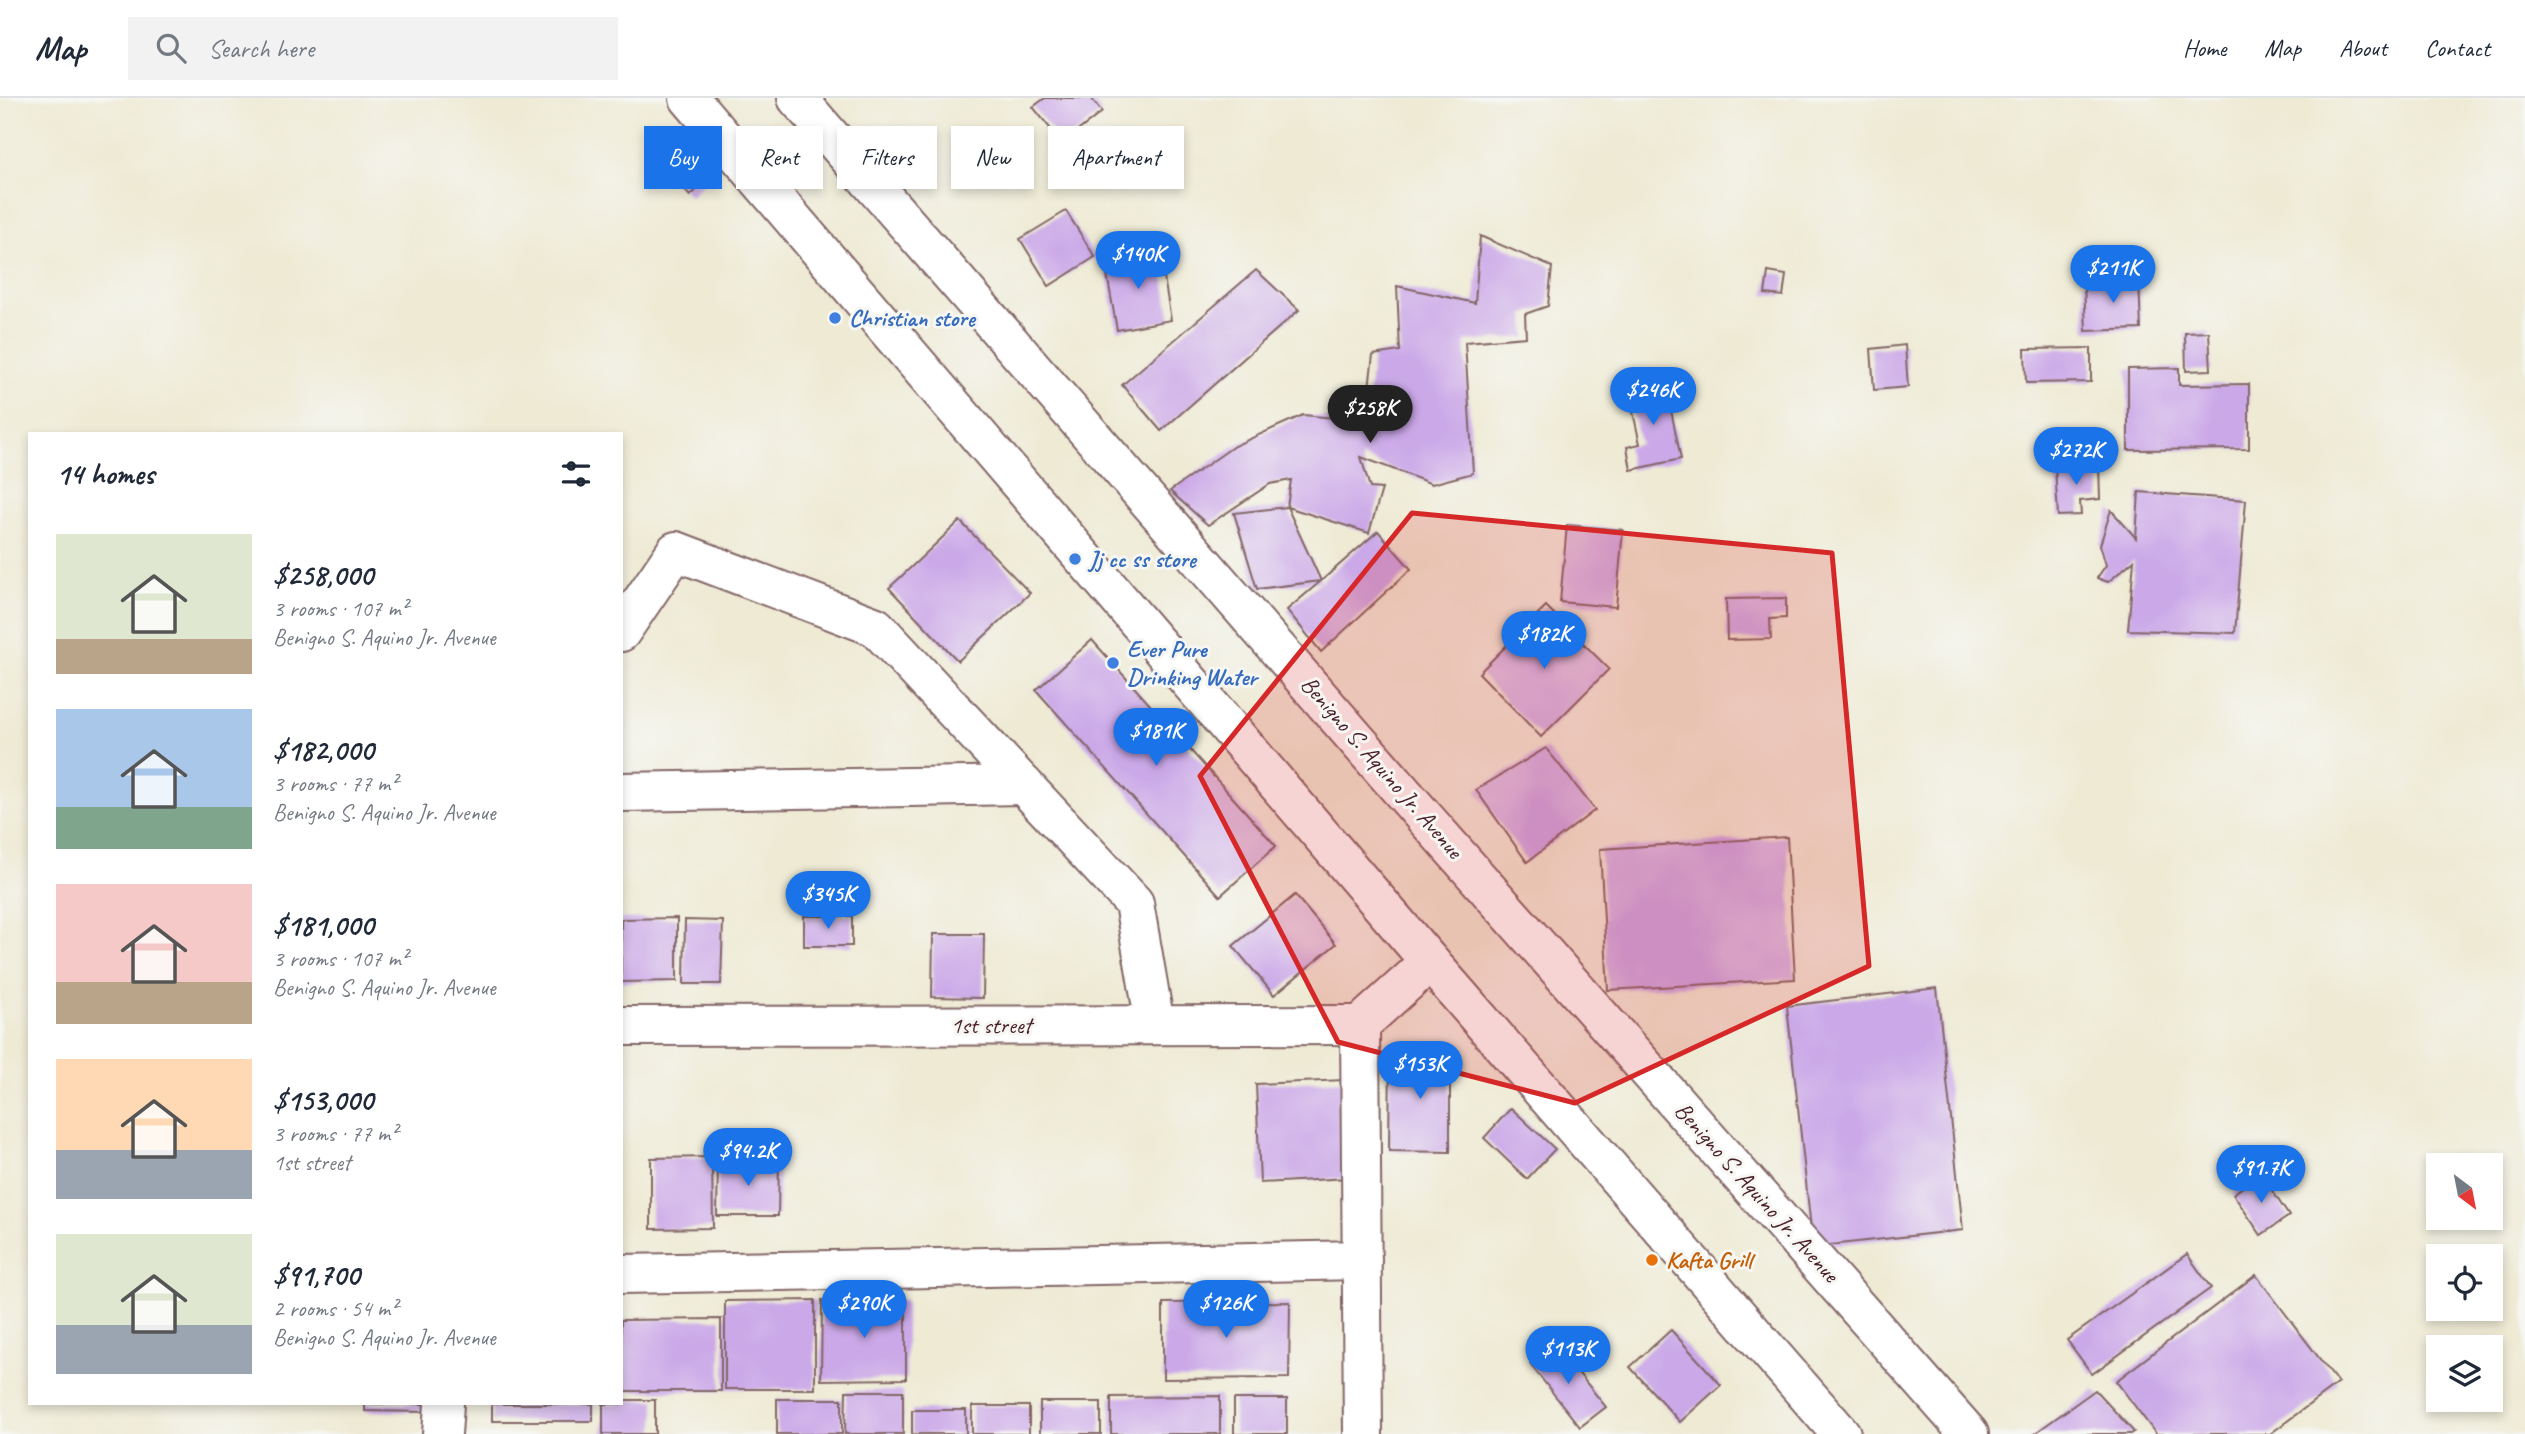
<!DOCTYPE html>
<html lang="en">
<head>
<meta charset="utf-8">
<style>
	body { margin:0; font-family:Caveat,sans-serif; background:#f2f2f3; color:#1f2937; height:100vh; display:flex; flex-direction:column; font-size:26px; white-space:nowrap }
	* { box-sizing:border-box; margin:0 }
	p { font-size:23px; color:#747a83 }
	.icon { flex:none; width:38px; height:38px; fill:none; stroke:currentColor; stroke-width:2; stroke-linecap:round; stroke-linejoin:round }
	.map { position:relative; flex:1; overflow:hidden }
	.drawer { position:absolute; left:28px; top:334px; width:595px; height:973px; display:flex; flex-direction:column; background:#fff; border-radius:0px; box-shadow:0 4px 10px #0003 }
	.drawer>* { flex:none }
	.banner { position:absolute; left:644px; top:28px; width:665px; height:63px; display:flex; gap:14px }
	.needle { width:46px; rotate:148deg }
	.tools { position:absolute; left:2426px; top:1055px; display:grid; gap:14px }
	.tools a { display:grid; place-items:center; width:77px; height:77px; border-radius:0px; background:#fff; box-shadow:0 4px 10px #0003; font-size:35px }
	.price { position:absolute; translate:-50% -60px; padding:0 16px; border-radius:24px; background:#1a73e8; color:#fff; font-size:23px; line-height:46px; filter:drop-shadow(0 2px 4px #0008) }
	.price::after { content:''; position:absolute; left:50%; top:42px; width:21px; height:16px; margin-left:-10px; background:inherit; clip-path:polygon(0 0,100% 0,50% 100%) }
	.price.on { background:#222; color:#fff }
	ul { padding:0; list-style:none }
	li { display:flex; align-items:center; gap:21px; height:175px; padding:0 28px }
	li span { display:grid; place-items:center; flex:none; width:196px; height:140px; border-radius:0px; color:#555 }
	li>.icon { margin-inline-start:auto }
	span .icon { width:84px; height:84px; fill:#fffc; stroke-width:1 }
	li b { font-size:30px }
	h2 { display:flex; justify-content:space-between; align-items:center; height:84px; padding:0 28px; font-size:30px }
	.pill { padding:0 24px; border-radius:0px; background:#fff; box-shadow:0 4px 10px #0003; font-size:24px; line-height:63px }
	.pill.on { background:#1a73e8; color:#fff }
	header { display:flex; align-items:center; gap:42px; box-sizing:border-box; height:98px; padding:0 35px; background:#fff; border-bottom:2px solid #e0e1e3 }
	header strong { font-size:33px }
	nav { display:flex; gap:38px; margin-inline-start:auto; font-size:24px }
	.search { width:490px; height:63px; background:#f2f2f3; display:flex; align-items:center; gap:18px; box-sizing:border-box; padding:0 24px; border-radius:0px; color:#747a83; font-size:26px }
	.map>svg:first-child { display:block }
</style>
</head>
<body>
<header>
<strong>Map</strong>
<div class="search"><svg class="icon" aria-label="search" viewBox="0 0 24 24"><circle cx="10" cy="10" r="6"/><path d="M15 15l6 6"/></svg>Search here</div>
<nav><a>Home</a><a>Map</a><a>About</a><a>Contact</a></nav>
</header>
<div class="map">
<svg width="2525" height="1336" viewBox="0 0 2525 1336">
	<rect width="100%" height="100%" fill="#f6f6f2"/>
	<filter id="ink" filterUnits="userSpaceOnUse"><feTurbulence type="fractalNoise" baseFrequency=".0143" numOctaves="2"/><feDisplacementMap in="SourceGraphic" scale="14" xChannelSelector="R" yChannelSelector="G"/><feConvolveMatrix kernelMatrix="1 2 1 2 8 2 1 2 1" color-interpolation-filters="sRGB"/></filter>
	<filter id="wash" filterUnits="userSpaceOnUse"><feTurbulence type="fractalNoise" baseFrequency=".00686" numOctaves="4" result="noise"/><feDisplacementMap in="SourceGraphic" scale="28" xChannelSelector="R" yChannelSelector="G"/><feGaussianBlur stdDeviation="1.57" result="paint"/><feColorMatrix in="noise" values="0 0 0 0 0 0 0 0 0 0 0 0 0 0 0 0 0 1.4 0 .05"/><feComposite in="paint" operator="in"/></filter>
	<g filter="url(#wash)">
		<rect width="100%" height="100%" fill="#eeead4"/>
		<g id="blocks">
			<g fill="#cba8e8">
				<polygon points="1045,0 1091,0 1102,14 1062,45 1033,9"/>
				<polygon points="685,37 717,73 690,98 658,63"/>
				<polygon points="1066,113 1095,159 1049,188 1020,141"/>
				<polygon points="1480,138 1552,169 1548,208 1525,216 1526,239 1465,244 1473,375 1432,386 1361,359 1370,390 1382,391 1369,435 1287,409 1321,483 1378,433 1411,471 1321,554 1287,512 1321,483 1257,491 1234,415 1287,409 1291,382 1270,386 1208,427 1170,393 1234,348 1303,317 1365,323 1373,257 1400,253 1397,188 1475,205"/>
				<polygon points="1160,155 1171,222 1117,232 1105,165"/>
				<polygon points="1256,172 1299,212 1161,333 1122,287"/>
				<polygon points="1768,174 1786,177 1783,198 1765,196"/>
				<polygon points="2139,181 2141,231 2086,233 2084,184"/>
				<polygon points="2209,234 2211,272 2186,273 2185,235"/>
				<polygon points="1905,247 1908,289 1874,292 1871,251"/>
				<polygon points="2091,250 2091,284 2026,285 2025,251"/>
				<polygon points="2179,270 2179,287 2249,286 2249,351 2128,352 2128,271"/>
				<polygon points="1665,283 1681,361 1631,372 1627,349 1640,346 1628,291"/>
				<polygon points="2099,366 2100,401 2080,403 2081,417 2058,418 2055,369"/>
				<polygon points="2139,394 2246,402 2235,535 2128,532 2134,462 2108,484 2097,480 2106,467 2100,447 2111,412 2136,440"/>
				<polygon points="960,423 1030,495 958,563 889,490"/>
				<polygon points="1567,427 1623,432 1616,509 1560,504"/>
				<polygon points="1786,500 1786,520 1770,521 1771,541 1727,542 1726,501"/>
				<polygon points="1546,508 1609,571 1541,639 1479,575"/>
				<polygon points="1092,542 1276,748 1220,798 1036,592"/>
				<polygon points="1546,650 1595,712 1527,764 1476,692"/>
				<polygon points="1787,739 1795,881 1608,892 1600,751"/>
				<polygon points="1295,797 1336,846 1274,897 1233,848"/>
				<rect x="804" y="818" width="48" height="30"/>
				<polygon points="677,820 677,883 621,884 621,821"/>
				<polygon points="685,822 723,823 721,886 684,886"/>
				<polygon points="933,836 984,836 983,900 932,899"/>
				<polygon points="1937,890 1963,1132 1813,1149 1787,908"/>
				<polygon points="1390,952 1450,952 1450,1054 1389,1053"/>
				<polygon points="1344,982 1348,1080 1260,1085 1256,986"/>
				<polygon points="1511,1010 1555,1051 1527,1081 1484,1040"/>
				<polygon points="712,1059 713,1130 651,1131 651,1060"/>
				<polygon points="718,1062 779,1062 778,1118 717,1118"/>
				<polygon points="2261,1076 2289,1118 2261,1137 2233,1096"/>
				<polygon points="2187,1156 2211,1190 2092,1276 2067,1242"/>
				<polygon points="2256,1177 2338,1285 2270,1336 2156,1336 2116,1283"/>
				<polygon points="815,1202 815,1291 725,1291 725,1203"/>
				<polygon points="822,1202 906,1202 906,1281 821,1282"/>
				<polygon points="1290,1204 1289,1280 1163,1281 1163,1205"/>
				<polygon points="721,1221 721,1293 621,1293 621,1222"/>
				<polygon points="1671,1232 1721,1287 1680,1324 1630,1269"/>
				<polygon points="1555,1246 1606,1309 1580,1329 1530,1266"/>
				<polygon points="2095,1292 2134,1334 2131,1336 2034,1336"/>
				<polygon points="846,1293 903,1293 903,1336 845,1336"/>
				<polygon points="1220,1298 1220,1336 1111,1336 1111,1299"/>
				<rect x="777" y="1301" width="65" height="35"/>
				<rect x="1234" y="1301" width="53" height="35"/>
				<polygon points="621,1302 655,1302 655,1336 603,1336 603,1306 621,1306"/>
				<rect x="1040" y="1304" width="61" height="32"/>
				<polygon points="365,1306 428,1306 428,1314 365,1313"/>
				<rect x="492" y="1306" width="101" height="17"/>
				<rect x="972" y="1308" width="57" height="28"/>
				<rect x="912" y="1312" width="54" height="24"/>
			</g>
		</g>
	</g>
	<g filter="url(#ink)">
		<use href="#blocks" fill-opacity="0" stroke="#836666" stroke-width="2"/>
		<g fill="none" stroke-linecap="round" stroke-linejoin="round">
			<defs>
				<g id="minor">
					<polyline points="621,534 676,453 876,529 1134,805 1155,927"/>
					<polyline points="621,694 1024,687"/>
					<polyline points="621,928 1360,927"/>
					<polyline points="621,1176 1362,1162"/>
					<polyline points="442,1336 444,1306"/>
					<polyline points="1363,1336 1360,927 1430,864"/>
				</g>
				<g id="primary">
					<polyline points="689,0 1430,864 1841,1336"/>
					<polyline points="797,0 1425,720 1969,1336"/>
				</g>
			</defs>
			<use href="#minor" stroke="#836666" stroke-width="42"/>
			<use href="#primary" stroke="#836666" stroke-width="42"/>
			<use href="#minor" stroke="#fff" stroke-width="38"/>
			<use href="#primary" stroke="#fff" stroke-width="38"/>
		</g>
	</g>
	<path fill="#d62828" fill-opacity="0.2" stroke="#d62828" stroke-width="5" stroke-linejoin="round" d="M1412,415L1832,455L1869,868L1575,1005L1338,944L1200,678Z"/>
	<g fill="#3f7fe0" stroke="#f6f6f2" stroke-width="2.5">
		<circle cx="835" cy="220" r="7"/>
		<circle cx="1075" cy="461" r="7"/>
		<circle cx="1113" cy="565" r="7"/>
	</g>
	<circle fill="#e8710a" stroke="#f6f6f2" stroke-width="2.5" cx="1652" cy="1162" r="7"/>
	<g text-anchor="middle" stroke-width="6" stroke-linejoin="round" paint-order="stroke">
		<g font-size="24" font-weight="bold" fill="#366cbe" stroke="#f6f6f2" text-anchor="start">
			<text x="849" y="228">Christian store</text>
			<text x="1089" y="469">Jj cc ss store</text>
			<text x="1127" y="559">Ever Pure<tspan x="1127" dy="28">Drinking Water</tspan></text>
		</g>
		<g font-size="24" fill="#4a1f2b" stroke="#f6f6f2">
			<text transform="translate(1382 669) rotate(49)" y="8">Benigno S. Aquino Jr. Avenue</text>
			<text x="991" y="935">1st street</text>
			<text transform="translate(1757 1094) rotate(48)" y="8">Benigno S. Aquino Jr. Avenue</text>
		</g>
		<g font-size="24" font-weight="bold" fill="#c56008" stroke="#f6f6f2" text-anchor="start">
			<text x="1666" y="1170">Kafta Grill</text>
		</g>
	</g>
</svg>
<div class="tools">
<a><svg class="needle" viewBox="-14 -14 28 28"><path d="M0-13l5 13h-10z" fill="#e53935"/><path d="M0 13l5-13h-10z" fill="#747a83"/></svg></a>
<a><svg class="icon" aria-label="locate" viewBox="0 0 24 24"><circle cx="12" cy="12" r="6"/><path d="M12 2v4M12 18v4M2 12h4M18 12h4"/></svg></a>
<a><svg class="icon" aria-label="layers" viewBox="0 0 24 24"><path d="M12 4l9 5-9 5-9-5zM3 14l9 5 9-5"/></svg></a>
</div>
<b class="price" style="left:1138px;top:193px">$140K</b>
<b class="price" style="left:2113px;top:207px">$211K</b>
<b class="price" style="left:1653px;top:329px">$246K</b>
<b class="price on" style="left:1370px;top:347px">$258K</b>
<b class="price" style="left:2076px;top:389px">$272K</b>
<b class="price" style="left:1544px;top:573px">$182K</b>
<b class="price" style="left:1156px;top:670px">$181K</b>
<b class="price" style="left:828px;top:833px">$345K</b>
<b class="price" style="left:1420px;top:1003px">$153K</b>
<b class="price" style="left:748px;top:1090px">$94.2K</b>
<b class="price" style="left:2261px;top:1107px">$91.7K</b>
<b class="price" style="left:864px;top:1242px">$290K</b>
<b class="price" style="left:1226px;top:1242px">$126K</b>
<b class="price" style="left:1568px;top:1288px">$113K</b>
<div class="banner">
<a class="pill on">Buy</a>
<a class="pill">Rent</a>
<a class="pill">Filters</a>
<a class="pill">New</a>
<a class="pill">Apartment</a>
</div>
<section class="drawer">
<h2>14 homes<svg class="icon" aria-label="filters" viewBox="0 0 24 24"><path d="M4 7h16M4 17h16"/><circle cx="9" cy="7" r="2"/><circle cx="15" cy="17" r="2"/></svg></h2>
<ul>
<li><span style="background:linear-gradient(#dfe7d0 75%,#b9a48a 0)"><svg class="icon" aria-label="home" viewBox="0 0 24 24"><path d="M3 11l9-7 9 7M6 9v11h12V9"/></svg></span><div><b>$258,000</b><p>3 rooms · 107 m²</p><p>Benigno S. Aquino Jr. Avenue</p></div></li>
<li><span style="background:linear-gradient(#a9c7e8 70%,#7fa58c 0)"><svg class="icon" aria-label="home" viewBox="0 0 24 24"><path d="M3 11l9-7 9 7M6 9v11h12V9"/></svg></span><div><b>$182,000</b><p>3 rooms · 77 m²</p><p>Benigno S. Aquino Jr. Avenue</p></div></li>
<li><span style="background:linear-gradient(#f6c9c9 70%,#b9a48a 0)"><svg class="icon" aria-label="home" viewBox="0 0 24 24"><path d="M3 11l9-7 9 7M6 9v11h12V9"/></svg></span><div><b>$181,000</b><p>3 rooms · 107 m²</p><p>Benigno S. Aquino Jr. Avenue</p></div></li>
<li><span style="background:linear-gradient(#ffd9b3 65%,#9aa5b1 0)"><svg class="icon" aria-label="home" viewBox="0 0 24 24"><path d="M3 11l9-7 9 7M6 9v11h12V9"/></svg></span><div><b>$153,000</b><p>3 rooms · 77 m²</p><p>1st street</p></div></li>
<li><span style="background:linear-gradient(#dfe7d0 65%,#9aa5b1 0)"><svg class="icon" aria-label="home" viewBox="0 0 24 24"><path d="M3 11l9-7 9 7M6 9v11h12V9"/></svg></span><div><b>$91,700</b><p>2 rooms · 54 m²</p><p>Benigno S. Aquino Jr. Avenue</p></div></li>
</ul>
</section>
</div>
</body>
</html>
